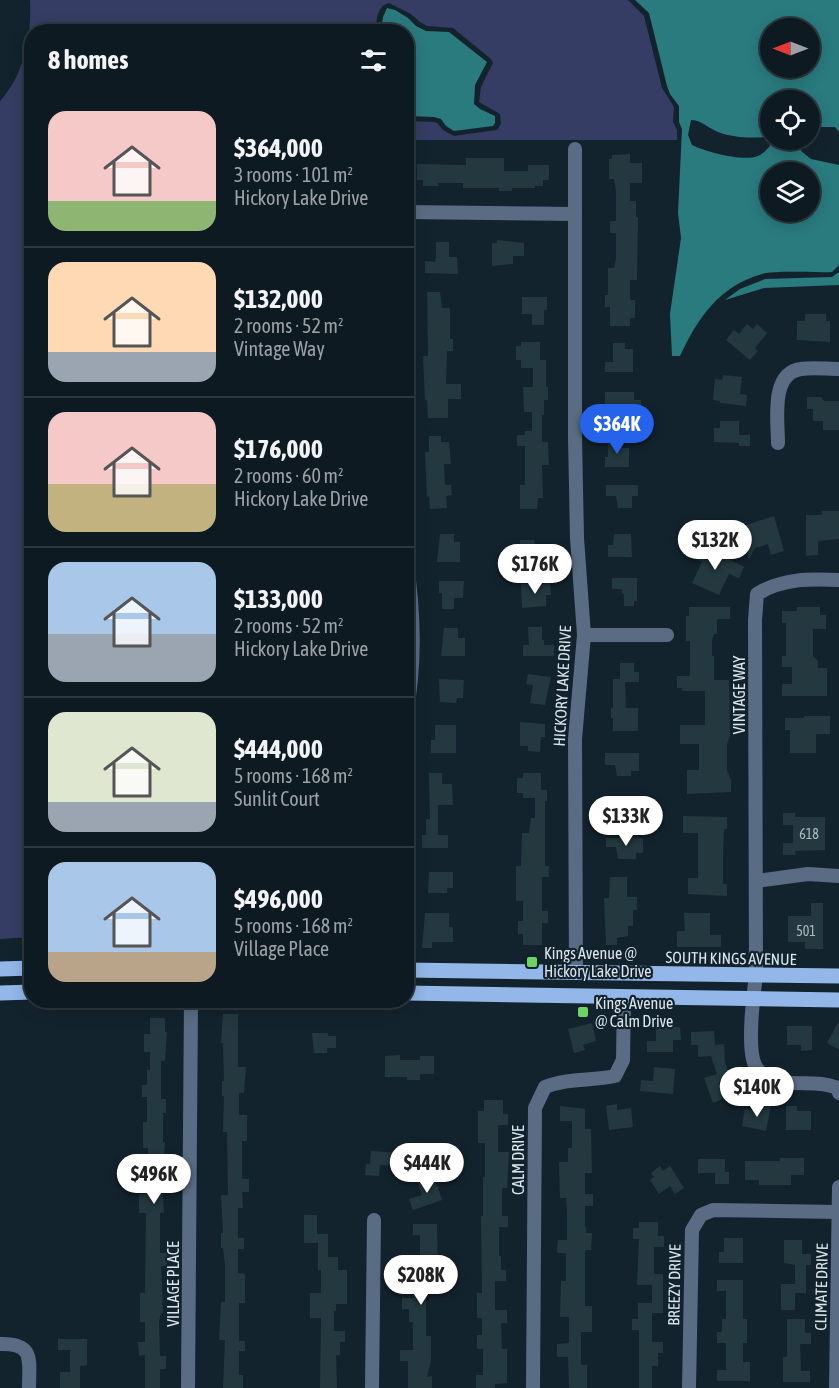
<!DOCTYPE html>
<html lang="en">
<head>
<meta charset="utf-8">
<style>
	body { margin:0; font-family:"Asap Condensed",sans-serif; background:#17232a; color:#f1f3f6; height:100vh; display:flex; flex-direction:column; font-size:22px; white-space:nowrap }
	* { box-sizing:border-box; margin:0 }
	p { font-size:20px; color:#9ba1a5 }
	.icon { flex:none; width:33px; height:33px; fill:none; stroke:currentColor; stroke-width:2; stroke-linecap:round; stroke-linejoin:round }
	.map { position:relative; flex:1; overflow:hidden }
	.drawer { position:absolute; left:24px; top:24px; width:390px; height:984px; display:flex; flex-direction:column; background:#0e1a22; border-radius:24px; box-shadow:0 3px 15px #0003,0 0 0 2px #2e3840 }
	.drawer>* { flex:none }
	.needle { width:39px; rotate:270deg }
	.tools { position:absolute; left:760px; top:18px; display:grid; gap:12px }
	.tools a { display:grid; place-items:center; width:60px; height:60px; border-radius:50%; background:#0e1a22; box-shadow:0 3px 15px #0003,0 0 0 2px #2e3840; font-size:30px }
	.price { position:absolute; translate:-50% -51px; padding:0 14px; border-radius:21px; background:#fff; color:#222; font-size:20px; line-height:39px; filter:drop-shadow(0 2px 3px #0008) }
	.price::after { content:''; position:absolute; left:50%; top:36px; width:18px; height:14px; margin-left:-9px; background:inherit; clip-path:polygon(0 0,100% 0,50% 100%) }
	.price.selected { background:#2563eb; color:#fff }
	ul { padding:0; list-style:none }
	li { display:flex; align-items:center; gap:18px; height:150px; padding:0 24px }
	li+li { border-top:2px solid #2e3840 }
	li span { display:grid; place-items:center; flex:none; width:168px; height:120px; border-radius:18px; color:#555 }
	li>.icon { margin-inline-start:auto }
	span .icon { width:72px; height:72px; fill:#fffc; stroke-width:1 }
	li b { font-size:26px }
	h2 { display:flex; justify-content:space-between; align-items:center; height:72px; padding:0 24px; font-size:26px }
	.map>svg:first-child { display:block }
</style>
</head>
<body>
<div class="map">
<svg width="839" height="1388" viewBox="0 0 839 1388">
	<rect width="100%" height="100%" fill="#13232d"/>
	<path fill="#353d64" d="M30,0H628L644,16L662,88L674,107L673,122L677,130V140H407V121L433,122L437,123L443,130L454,136L497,130L501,124L500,114L479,102L481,87L493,63L491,59L453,28L427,26L420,22L411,14L389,3C376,6 377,21 375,31L32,32V937L0,939V101C24,76 32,34 30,0Z"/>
	<g fill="#2a7b7e" fill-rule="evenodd">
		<path d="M635,0H839V132L835,127H819L810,136V100H771V140H806L802,144L801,151L811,159L839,165V265L832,272C814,273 778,270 762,274C719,286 698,318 680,356H672L670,314L681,238L678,213L682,129L679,122V106L670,94L667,86L649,13ZM810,28V68H771V28ZM691,120C701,120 708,128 718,132C734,138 750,138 767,137L770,146C767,149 762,155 758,156C744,162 706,152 692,145L688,135ZM771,172H810V212H771Z"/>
		<polygon points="387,8 395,10 408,18 416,26 426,31 449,32 487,62 475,85 474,104 480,109 495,116 495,123 493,126 454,131 446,126 441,119 434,117 407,116 406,32 381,31 383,17"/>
		<polygon points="839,272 839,285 764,288 725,300 740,289 765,279 832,277"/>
	</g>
	<g fill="#23393f">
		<polygon points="630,154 630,163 642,163 642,183 630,183 630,201 636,201 636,217 638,217 637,280 630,280 630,300 635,300 635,318 630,318 630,326 610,326 610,307 605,307 605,295 608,295 608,268 614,268 616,259 616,233 610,233 610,221 616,221 616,190 614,179 609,179 609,159 612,159 612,155"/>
		<polygon points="466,158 504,158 504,171 528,171 528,165 549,165 549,180 543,180 543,186 535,186 535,188 512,188 512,191 499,191 499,188 463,188 463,183 438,183 438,186 423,186 423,180 417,180 417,164 466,165"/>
		<polygon points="497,240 524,243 524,256 513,256 513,264 492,266 492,243 497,243"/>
		<polygon points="436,242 449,242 449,257 457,257 458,274 425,273 425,261 435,262 436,258"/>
		<polygon points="427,292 440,292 442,308 450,308 450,339 453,339 453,351 447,351 446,384 461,384 461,399 448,399 448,418 428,418 427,400 425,400 423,356 428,356"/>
		<polygon points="522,297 547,297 547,310 544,310 544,325 532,325 532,314 522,314"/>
		<polygon points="805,314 826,314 826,321 830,321 830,342 797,340 797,321 805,321"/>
		<polygon points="747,324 753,329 757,324 767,333 755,348 758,351 750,360 726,340 734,330 739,334"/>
		<polygon points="521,342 540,342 540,360 546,360 546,387 548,387 548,400 544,400 544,415 542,415 542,442 548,442 549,465 542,465 543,498 538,498 537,509 520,509 520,485 525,485 525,446 517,446 517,435 525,435 525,431 532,431 532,412 524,412 523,387 533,387 533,368 521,368 521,360 516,360 516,346 521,346"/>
		<polygon points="613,343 625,343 625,349 633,349 633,372 605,372 605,362 613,362"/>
		<polygon points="723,375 742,377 740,394 747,395 746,406 720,403 720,401 713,400 715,379 722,380"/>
		<polygon points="605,392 634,392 634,400 641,400 641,412 634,412 634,420 617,420 616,404 605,404"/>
		<polygon points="807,397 821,397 824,401 839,401 839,430 823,430 823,421 813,421 813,409 807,409"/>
		<polygon points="720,421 739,421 739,435 750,435 750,446 739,446 739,443 714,442 714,428 720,428"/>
		<polygon points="429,436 441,436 441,442 449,442 451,464 444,464 445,485 451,485 452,495 446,496 447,508 430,509 429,496 427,497 425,452 429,452"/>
		<polygon points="608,439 622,439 622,448 629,448 629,467 605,467 605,457 608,457"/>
		<polygon points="606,485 638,485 638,496 632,496 632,508 618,508 616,496 606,496"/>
		<polygon points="822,511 839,511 839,539 818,541 818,555 806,556 806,515 822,515"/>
		<polygon points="774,516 784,551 771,555 768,544 755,548 749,559 740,527"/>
		<polygon points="440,534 454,534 454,542 460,542 460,562 437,562"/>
		<polygon points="614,534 631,534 632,557 608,557 608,545 613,545"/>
		<polygon points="520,540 534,540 536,551 546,551 546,563 520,563"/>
		<polygon points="704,546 744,567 739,578 729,574 719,595 692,583 702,562 698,560"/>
		<polygon points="612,578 637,578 637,601 634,601 634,606 624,606 624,594 622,594 622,589 612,589"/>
		<polygon points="439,581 464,581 463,598 454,598 454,609 442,609 442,593 439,593"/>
		<polygon points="550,583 551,595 546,595 546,606 522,608 521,584"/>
		<polygon points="689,607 730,607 730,619 717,619 717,634 714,634 712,640 712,656 714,656 714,680 729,680 730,736 727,744 727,770 731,780 731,792 687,794 687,770 699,770 699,744 680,744 680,725 705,725 705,691 682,691 682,688 677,688 677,676 690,676 690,641 686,641 686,616 689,616"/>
		<polygon points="797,607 820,607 820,615 826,615 826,629 813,629 813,656 818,661 818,668 827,668 827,696 782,696 782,684 792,684 792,667 782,667 782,656 786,656 786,623 782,623 782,611 797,611"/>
		<polygon points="528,627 542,627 542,640 544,640 544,645 554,645 554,656 523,656 523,645 529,645"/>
		<polygon points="444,628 458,628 458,638 465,638 465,656 441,656"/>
		<polygon points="620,663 634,663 634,672 639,672 639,682 625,682 626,708 638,708 638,731 613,731 613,718 611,718 611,708 613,708 613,679 620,679"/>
		<polygon points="528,674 551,677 545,705 530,703 533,685 526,684"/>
		<polygon points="439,679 464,680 463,698 457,698 456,703 440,702"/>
		<polygon points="804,716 830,716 830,734 816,734 816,753 790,753 790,730 785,730 785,718 804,718"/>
		<polygon points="520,722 545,724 545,737 541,737 540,752 528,751 528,746 520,746"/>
		<polygon points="435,725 456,725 456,753 431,753 431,740 435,740"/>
		<polygon points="605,753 639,753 639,771 631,771 631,776 617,776 615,765 605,765"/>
		<polygon points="429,773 442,773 442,784 452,784 453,805 438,805 438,835 448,835 448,848 422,848 422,835 426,835 426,819 430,819"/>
		<polygon points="523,773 541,773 541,790 547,790 547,801 545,801 545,866 549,866 549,877 542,877 542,911 548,911 548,923 542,923 542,945 523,945 523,934 518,934 518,921 523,921 523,901 516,901 516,866 521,866 522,833 529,833 531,818 535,818 535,798 523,798 523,793 517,793 517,778 523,778"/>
		<polygon points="611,797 637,797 637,810 633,810 633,820 606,820 606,808 610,808"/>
		<polygon points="783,813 795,813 795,817 825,817 825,850 795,851 796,855 783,855 783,843 793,843 793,825 783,825"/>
		<polygon points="683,816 727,817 727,829 724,829 723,852 723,884 727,884 727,896 688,894 688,878 698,878 698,833 683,833"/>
		<polygon points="636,837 643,839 643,853 636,853 636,859 618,859 616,847 606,847 606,838"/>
		<polygon points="429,872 453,872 453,888 447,888 447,893 428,893"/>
		<polygon points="610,877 627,877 627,897 637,897 637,910 633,910 633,926 628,926 628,936 617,938 617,945 606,945 604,898 609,898"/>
		<polygon points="811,903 823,903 823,949 805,949 805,942 788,942 788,916 811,916"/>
		<polygon points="425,913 449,913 449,927 453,927 453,942 432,942 432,948 422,948"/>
		<polygon points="684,913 710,913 710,935 721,935 721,947 677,947 677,931 685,931"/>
		<polygon points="223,1014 238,1014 238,1067 246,1067 244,1093 239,1093 239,1115 247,1115 247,1141 242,1141 242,1179 249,1179 249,1192 242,1192 243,1208 238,1208 238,1238 244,1238 244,1249 238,1249 238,1273 245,1274 245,1303 239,1303 239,1341 245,1341 245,1351 239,1351 239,1375 243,1375 243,1388 223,1388 225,1340 219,1340 221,1302 225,1302 225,1264 223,1248 221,1248 221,1233 223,1233 221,1195 228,1195 227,1132 223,1132 224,1096 222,1096 222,1081 224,1081 223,1043 221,1043"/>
		<polygon points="150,1018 165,1018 165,1032 167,1032 165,1061 161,1061 161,1099 166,1099 166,1113 163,1113 163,1142 165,1142 163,1176 166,1176 166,1186 162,1186 164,1213 160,1213 160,1253 167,1253 167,1266 161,1266 163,1313 161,1313 159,1322 160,1356 166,1356 166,1369 160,1369 160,1388 145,1388 145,1355 139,1356 138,1342 145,1342 145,1322 140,1322 140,1293 145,1293 146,1213 139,1213 139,1194 145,1194 145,1176 148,1176 148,1148 143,1148 143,1122 147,1122 147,1097 142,1097 142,1085 147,1085 147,1070 150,1070 150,1052 144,1052 144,1034 150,1034"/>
		<polygon points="839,1021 839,1050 827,1043"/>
		<polygon points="592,1023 596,1041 583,1045 585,1050 574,1053 568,1029"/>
		<polygon points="787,1026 812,1026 812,1050 801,1051 801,1045 787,1045"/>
		<polygon points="656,1027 680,1027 681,1040 673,1040 673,1052 647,1052 647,1041 656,1041"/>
		<polygon points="714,1031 715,1045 724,1044 725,1062 730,1078 719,1082 725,1098 713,1103 704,1078 717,1074 711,1056 698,1057 698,1045 691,1045 691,1032"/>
		<polygon points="312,1033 328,1033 328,1036 336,1036 336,1048 327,1048 327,1053 314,1053"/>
		<polygon points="400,1055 400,1060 420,1060 420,1056 434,1056 434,1074 420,1074 420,1080 407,1080 407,1077 385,1077 385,1056"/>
		<polygon points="654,1067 675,1069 673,1094 640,1091 641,1080 653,1081"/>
		<polygon points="484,1100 503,1100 503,1114 508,1114 508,1125 498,1125 498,1152 509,1152 507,1188 502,1188 502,1216 508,1216 508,1227 499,1227 499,1256 501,1256 501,1270 506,1270 506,1281 495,1281 495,1310 507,1310 507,1323 501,1323 502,1349 507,1349 507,1383 495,1384 495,1388 476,1388 476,1375 483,1375 483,1349 477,1349 477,1335 482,1335 482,1318 477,1318 477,1293 482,1293 481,1216 483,1216 483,1177 485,1177 485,1143 478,1143 478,1111 484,1111"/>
		<polygon points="760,1103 771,1105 766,1131 742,1126 745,1109 759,1112"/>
		<polygon points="617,1104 617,1110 631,1108 633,1127 609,1130 606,1106"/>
		<polygon points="560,1106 585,1109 585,1129 591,1129 592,1173 585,1173 585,1194 593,1194 593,1206 585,1206 585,1226 586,1227 586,1233 592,1233 591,1250 586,1250 585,1253 585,1306 592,1306 592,1332 581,1332 581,1365 587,1365 587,1388 569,1388 568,1357 557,1357 557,1344 569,1343 569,1317 560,1317 561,1281 566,1281 566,1253 557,1253 558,1240 567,1240 567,1212 566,1198 560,1198 559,1162 568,1162 568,1148 572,1148 572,1121 560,1121"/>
		<polygon points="786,1106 797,1106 797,1111 811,1111 811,1130 786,1130"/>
		<polygon points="371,1151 399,1153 398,1166 380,1165 379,1176 365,1175 366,1164 370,1164"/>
		<polygon points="780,1158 804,1158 804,1175 791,1175 791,1185 759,1185 759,1180 745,1180 745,1161 780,1161"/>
		<polygon points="698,1159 725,1159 725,1172 729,1172 729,1184 715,1184 715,1173 698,1173"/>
		<polygon points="660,1166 663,1171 670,1166 684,1188 675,1194 670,1186 659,1194 650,1180 654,1177 651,1173"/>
		<polygon points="434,1176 442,1200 413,1210 409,1199 422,1195 417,1182"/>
		<polygon points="304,1215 317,1215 317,1234 328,1234 328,1257 338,1257 338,1270 347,1270 347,1304 336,1304 336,1311 334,1311 334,1331 345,1331 345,1342 340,1342 340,1355 336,1355 337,1388 320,1388 321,1318 310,1318 310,1293 321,1293 321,1270 318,1270 318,1243 304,1243"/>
		<polygon points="639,1222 658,1222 658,1236 664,1236 664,1247 654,1247 654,1274 663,1274 663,1313 652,1313 652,1342 663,1342 663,1353 658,1353 658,1366 652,1366 652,1388 639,1388 639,1330 632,1330 632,1319 638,1319 638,1303 652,1303 652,1285 637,1285 639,1239 633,1239 633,1228 639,1228"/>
		<polygon points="413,1224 437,1224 438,1279 432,1279 432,1285 426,1285 426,1336 431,1336 431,1361 427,1377 432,1376 432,1388 408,1388 408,1361 400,1361 400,1350 413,1350 413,1322 409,1322 409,1309 402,1309 402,1298 414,1298 414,1277 412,1277 412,1271 401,1271 401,1260 420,1260 420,1235 413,1235"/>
		<polygon points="724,1238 743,1238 743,1263 719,1263 719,1252 724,1252"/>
		<polygon points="784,1240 802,1240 802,1254 811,1254 811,1265 806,1265 806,1293 795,1293 795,1310 781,1310 781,1284 795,1284 795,1265 784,1263"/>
		<polygon points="717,1280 743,1280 743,1319 747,1319 747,1343 743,1343 743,1362 750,1362 750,1381 717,1381 717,1370 726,1370 726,1343 717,1343 717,1332 722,1332 722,1319 726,1319 726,1291 717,1291"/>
		<polygon points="787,1319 805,1319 805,1333 811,1333 811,1344 800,1344 801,1371 810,1371 810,1382 783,1382 783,1357 787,1357"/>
		<polygon points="58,1339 87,1339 87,1365 80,1366 80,1388 60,1388 60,1372 70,1372 70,1350 58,1350"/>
	</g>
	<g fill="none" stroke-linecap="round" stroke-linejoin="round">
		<g stroke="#5a6c83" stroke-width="14">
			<polyline points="575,149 575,437 577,538 584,635 575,739 576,973"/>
			<polyline points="406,212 575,214"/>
			<path d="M778,443C778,421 770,373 801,369C813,367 827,369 839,369"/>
			<path d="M406,558C414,610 416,663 406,714"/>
			<path d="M839,580C810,579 783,578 757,594L755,620L756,976C753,995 747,1049 755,1065C759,1074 769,1079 778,1081C798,1086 818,1080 838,1088L839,1093"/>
			<polyline points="584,635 667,635"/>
			<polyline points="756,881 808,874 839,876"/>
			<path d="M0,1344C35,1343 29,1360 29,1388"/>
			<polyline points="188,1388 191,1000"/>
			<polyline points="372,1388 374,1220"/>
			<path d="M533,1388L535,1108L545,1087C567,1078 591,1081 615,1076L623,1060L624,997"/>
			<polyline points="689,1388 692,1230 701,1215 713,1210 838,1212"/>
			<polyline points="836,1388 839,1187"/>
		</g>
		<g stroke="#92b7e8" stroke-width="15">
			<polyline points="0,969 32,968"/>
			<polyline points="406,970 839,976"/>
			<polyline points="0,993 32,992"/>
			<polyline points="406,993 839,1000"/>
		</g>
	</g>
	<g fill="#6dd361" stroke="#13232d" stroke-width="2">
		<rect x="526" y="956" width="12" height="12" rx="3"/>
		<rect x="577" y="1006" width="12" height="12" rx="3"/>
	</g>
	<g text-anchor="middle" stroke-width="4.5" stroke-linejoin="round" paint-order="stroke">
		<g font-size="14" fill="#acbac1">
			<text x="809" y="839">618</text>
			<text x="806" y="936">501</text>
		</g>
		<g font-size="16" fill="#dae5ec" stroke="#13232d">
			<text transform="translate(562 686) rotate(-87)" y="6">HICKORY LAKE DRIVE</text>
			<text transform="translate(739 695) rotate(-90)" y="6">VINTAGE WAY</text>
			<text transform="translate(731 958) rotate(1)" y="6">SOUTH KINGS AVENUE</text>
			<text transform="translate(518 1160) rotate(-90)" y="6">CALM DRIVE</text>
			<text transform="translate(173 1284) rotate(-90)" y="6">VILLAGE PLACE</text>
			<text transform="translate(674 1285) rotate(-89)" y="6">BREEZY DRIVE</text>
			<text transform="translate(821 1287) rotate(-89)" y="6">CLIMATE DRIVE</text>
		</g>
		<g font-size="16" fill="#dae5ec" stroke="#13232d" text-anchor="start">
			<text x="544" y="959">Kings Avenue @<tspan x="544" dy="18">Hickory Lake Drive</tspan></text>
			<text x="595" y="1009">Kings Avenue<tspan x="595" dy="18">@ Calm Drive</tspan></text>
		</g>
	</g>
</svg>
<div class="tools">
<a><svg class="needle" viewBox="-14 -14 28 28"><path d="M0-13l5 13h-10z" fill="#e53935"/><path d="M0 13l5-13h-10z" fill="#9ba1a5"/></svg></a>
<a><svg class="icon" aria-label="locate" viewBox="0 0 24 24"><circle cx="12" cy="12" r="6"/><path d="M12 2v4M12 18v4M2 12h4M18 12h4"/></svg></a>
<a><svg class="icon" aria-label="layers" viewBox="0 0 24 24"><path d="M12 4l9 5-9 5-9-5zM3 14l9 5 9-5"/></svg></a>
</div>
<b class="price selected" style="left:617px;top:455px">$364K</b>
<b class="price" style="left:715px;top:571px">$132K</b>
<b class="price" style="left:535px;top:595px">$176K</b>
<b class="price" style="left:626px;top:847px">$133K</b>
<b class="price" style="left:757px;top:1118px">$140K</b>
<b class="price" style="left:427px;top:1194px">$444K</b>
<b class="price" style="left:154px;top:1205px">$496K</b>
<b class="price" style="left:421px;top:1306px">$208K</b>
<section class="drawer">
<h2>8 homes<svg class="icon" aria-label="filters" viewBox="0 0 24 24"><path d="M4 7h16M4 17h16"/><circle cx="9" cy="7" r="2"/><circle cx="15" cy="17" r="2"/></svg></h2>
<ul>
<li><span style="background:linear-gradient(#f6c9c9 75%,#8fb573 0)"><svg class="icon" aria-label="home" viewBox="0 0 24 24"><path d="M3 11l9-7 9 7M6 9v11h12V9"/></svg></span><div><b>$364,000</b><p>3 rooms · 101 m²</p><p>Hickory Lake Drive</p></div></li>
<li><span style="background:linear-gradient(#ffd9b3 75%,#9aa5b1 0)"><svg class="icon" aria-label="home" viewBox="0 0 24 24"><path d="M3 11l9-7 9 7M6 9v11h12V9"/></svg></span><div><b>$132,000</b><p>2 rooms · 52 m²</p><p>Vintage Way</p></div></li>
<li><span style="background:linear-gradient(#f6c9c9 60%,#c2b280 0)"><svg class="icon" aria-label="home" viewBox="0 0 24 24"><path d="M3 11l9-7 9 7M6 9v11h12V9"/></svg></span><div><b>$176,000</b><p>2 rooms · 60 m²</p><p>Hickory Lake Drive</p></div></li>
<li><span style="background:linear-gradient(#a9c7e8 60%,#9aa5b1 0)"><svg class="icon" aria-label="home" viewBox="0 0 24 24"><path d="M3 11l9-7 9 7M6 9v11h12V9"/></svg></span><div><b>$133,000</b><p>2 rooms · 52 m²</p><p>Hickory Lake Drive</p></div></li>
<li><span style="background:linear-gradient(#dfe7d0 75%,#9aa5b1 0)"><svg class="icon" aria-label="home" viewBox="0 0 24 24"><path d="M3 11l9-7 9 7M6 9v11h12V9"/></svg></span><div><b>$444,000</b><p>5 rooms · 168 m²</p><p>Sunlit Court</p></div></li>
<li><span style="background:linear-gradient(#a9c7e8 75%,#b9a48a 0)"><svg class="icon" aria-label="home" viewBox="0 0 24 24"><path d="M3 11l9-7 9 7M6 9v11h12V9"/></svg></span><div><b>$496,000</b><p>5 rooms · 168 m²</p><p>Village Place</p></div></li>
</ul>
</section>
</div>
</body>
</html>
